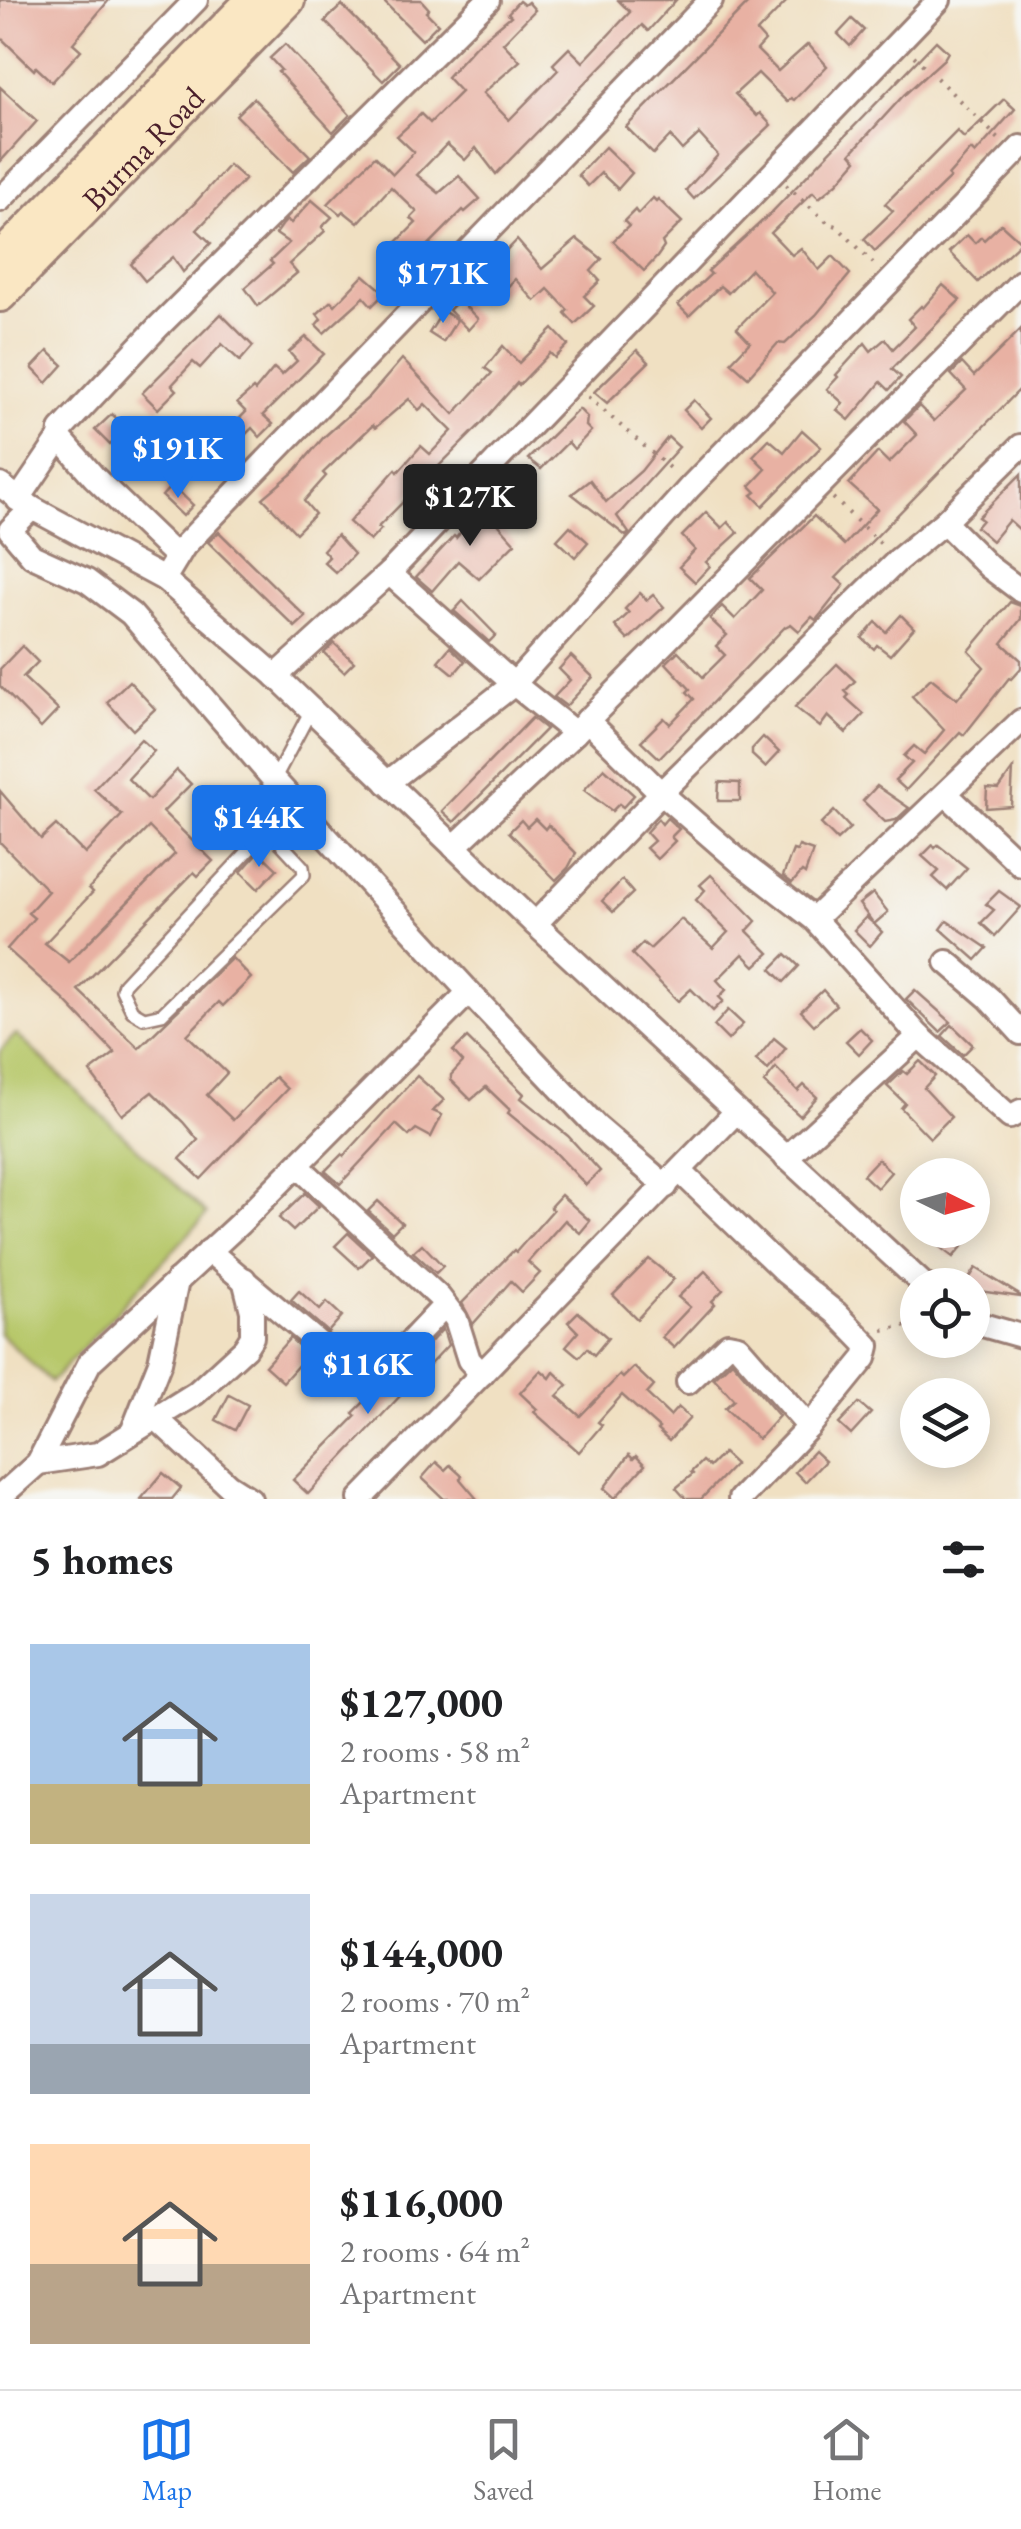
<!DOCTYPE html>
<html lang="en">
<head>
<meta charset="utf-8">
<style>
	body { margin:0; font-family:"EB Garamond",serif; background:#f2f2f2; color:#202124; height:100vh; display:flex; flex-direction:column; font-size:38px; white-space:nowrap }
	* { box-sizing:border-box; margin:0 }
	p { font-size:32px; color:#757577 }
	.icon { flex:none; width:55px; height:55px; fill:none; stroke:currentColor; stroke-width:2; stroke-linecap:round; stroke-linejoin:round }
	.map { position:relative; height:1499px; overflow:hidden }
	.drawer { display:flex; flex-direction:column; background:#fff; flex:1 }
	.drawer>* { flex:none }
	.needle { width:65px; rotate:95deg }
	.controls { position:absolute; left:900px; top:1158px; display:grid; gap:20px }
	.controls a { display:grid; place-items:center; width:90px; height:90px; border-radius:50%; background:#fff; box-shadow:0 5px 25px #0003; font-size:50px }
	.price { position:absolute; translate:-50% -85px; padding:0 22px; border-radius:10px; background:#1a73e8; color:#fff; font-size:32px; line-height:65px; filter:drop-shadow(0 2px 5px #0008) }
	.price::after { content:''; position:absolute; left:50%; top:60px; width:30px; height:22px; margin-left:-15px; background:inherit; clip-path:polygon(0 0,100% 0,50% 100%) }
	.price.active { background:#222; color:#fff }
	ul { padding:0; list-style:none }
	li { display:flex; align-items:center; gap:30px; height:250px; padding:0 30px }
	li span { display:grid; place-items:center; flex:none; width:280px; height:200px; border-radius:0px; color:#555 }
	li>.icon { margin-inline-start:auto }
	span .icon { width:120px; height:120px; fill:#fffc; stroke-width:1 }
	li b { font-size:42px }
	h2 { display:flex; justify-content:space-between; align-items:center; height:120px; padding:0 30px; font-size:42px }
	.tabs { display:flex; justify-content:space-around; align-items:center; height:140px; border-top:2px solid #e0e0e0; background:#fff; font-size:28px; color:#757577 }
	.tabs a { display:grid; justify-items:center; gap:5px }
	.tabs .active { color:#1a73e8 }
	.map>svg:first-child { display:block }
</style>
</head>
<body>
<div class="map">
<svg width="1021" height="1499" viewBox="0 0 1021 1499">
	<rect width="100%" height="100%" fill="#f6f6f2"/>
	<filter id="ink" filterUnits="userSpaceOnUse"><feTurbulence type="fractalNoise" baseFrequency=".01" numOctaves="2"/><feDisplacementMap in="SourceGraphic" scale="20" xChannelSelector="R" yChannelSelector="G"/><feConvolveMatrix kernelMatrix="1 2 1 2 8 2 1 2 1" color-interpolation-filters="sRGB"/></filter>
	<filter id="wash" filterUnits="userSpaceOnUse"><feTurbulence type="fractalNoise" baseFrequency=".0048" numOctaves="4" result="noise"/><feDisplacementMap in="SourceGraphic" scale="40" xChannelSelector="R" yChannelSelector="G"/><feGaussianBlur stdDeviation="2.25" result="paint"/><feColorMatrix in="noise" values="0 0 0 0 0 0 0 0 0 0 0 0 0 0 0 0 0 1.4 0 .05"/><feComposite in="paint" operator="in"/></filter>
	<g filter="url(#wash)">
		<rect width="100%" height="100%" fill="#f0e0c2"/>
		<polygon fill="#b7c86a" stroke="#80744a" stroke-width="2.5" points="16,1034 207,1214 51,1382 0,1334 0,1051"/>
		<g id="blocks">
			<g fill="#e8b1a3" fill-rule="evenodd">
				<polygon points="0,0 109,0 73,43 81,50 52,82 36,67 34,70 0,37"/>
				<polygon points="382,0 421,0 429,9 426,12 438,24 422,40"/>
				<polygon points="618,0 676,0 648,31 642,25 496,174 476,148 465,160 447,144 417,175 439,193 459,176 480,199 465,212 463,210 408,266 390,249 416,223 411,218 417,212 391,187 358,223 343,211 340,214 328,204 375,156 393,174 414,152 397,136 421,114 430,123 461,92 447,77 476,45 511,16 508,13 519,1 524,5 528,2 535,10 503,43 520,61 483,93 509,120 558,70 553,64 569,48 583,62 630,12"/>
				<polygon points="751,0 788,0 757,32 765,41 757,50 778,71 808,44 827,66 794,100 791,98 787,102 758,73 735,94 757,116 760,113 771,125 694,199 686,190 718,155 699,134 682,150 670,136 653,154 626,127"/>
				<polygon points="342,5 400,64 383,81 325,21"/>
				<polygon points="852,19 864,30 850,46 838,34"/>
				<polygon points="936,41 948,52 944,59 904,95 851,153 857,160 837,183 819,198 813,192 771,233 792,255 801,248 819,270 833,256 850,274 816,315 785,344 778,343 748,377 731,362 750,342 737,328 772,292 751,269 728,293 720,286 689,316 678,305 711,274 708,271 771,213"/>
				<polygon points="285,44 350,115 333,132 278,72 281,70 270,58"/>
				<polygon points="0,87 37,121 0,162"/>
				<polygon points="253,98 310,156 293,172 236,115"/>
				<polygon points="1004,99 1015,109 975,154 971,150 948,176 950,178 875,251 864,239 893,211 885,204 957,131 964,138"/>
				<polygon points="605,147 632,173 618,189 601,173 588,186 578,175"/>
				<polygon points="229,165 245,179 197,230 211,243 183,272 173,257 145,281 131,264 194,204"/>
				<polygon points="653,198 656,201 658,199 682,222 662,242 664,247 657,257 644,271 613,241 629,226 624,221 635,210 638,214"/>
				<polygon points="312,200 332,217 322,227 325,231 289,264 297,273 258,306 245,288 273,264 270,261 289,243 276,234 283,224 287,220 291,223"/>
				<polygon points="1001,224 1021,242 978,282 949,252 967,235 975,243 981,237 984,240"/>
				<polygon points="577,239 602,259 591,271 600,281 584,296 594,306 575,324 565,313 568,310 548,289 535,301 515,279 499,296 481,278 517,240 542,269"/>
				<polygon points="364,275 385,293 372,306 364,297 324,333 316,325 321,319 317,314 331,301 335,305"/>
				<polygon points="943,285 960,300 892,369 901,377 889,390 881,382 849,420 837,410 843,403 827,389 838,377 836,375 865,343 871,351 885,339 893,349 915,327 908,319 921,306 923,308"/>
				<polygon points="459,300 478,319 468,330 449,310"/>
				<polygon points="443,311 457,320 443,342 429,333"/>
				<polygon points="221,314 253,346 240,361 222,344 200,368 193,362 172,385 177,390 158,409 142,393"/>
				<polygon points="553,329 568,345 555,358 550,353 519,385 517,383 481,424 378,527 381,529 370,541 349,522 396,469 398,472 421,446 430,454 452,431 425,404 419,410 409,399 375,428 373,425 323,473 326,476 304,501 315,514 296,533 263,498 295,471 324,437 369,397 402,359 454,414 492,373 485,368 503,346 519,363"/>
				<polygon points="1021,329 1021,388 836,578 844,585 821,614 816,620 812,617 799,631 791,624 785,627 659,758 641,741 664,718 670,724 694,699 687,692 690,689 666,663 678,651 703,677 725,655 716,646 727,635 710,619 722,606 735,619 762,590 750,578 814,516 844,545 877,509 849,484 878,452 889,463 917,435 904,421 919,406 934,421 966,390 951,374 962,363 974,376"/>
				<polygon points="306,337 324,354 263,415 273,424 260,437 252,428 222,458 211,447 246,412 237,403 253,389 255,391 274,368 282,375 297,361 289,352"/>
				<polygon points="637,350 649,362 607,403 594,392"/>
				<polygon points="48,351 63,365 47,383 32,368"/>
				<polygon points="694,400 711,418 701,428 684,410"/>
				<polygon points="579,409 587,417 586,426 591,431 574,449 568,442 541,469 528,459"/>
				<polygon points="112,414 127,429 110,445 95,430"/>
				<polygon points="802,430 821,447 763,506 752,495 756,492 750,486 766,469 753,456 769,439 784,452"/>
				<polygon points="668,437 679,447 617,516 629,533 626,536 572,494 590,480 606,502 641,471"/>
				<polygon points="1021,474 1021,531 1009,520 992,541 976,527 982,520 978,517"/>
				<polygon points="172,485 193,505 183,516 162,496"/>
				<polygon points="483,504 503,520 499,525 515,543 479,579 458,561 432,591 416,577 454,536 456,538"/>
				<polygon points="706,512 722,528 728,522 738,533 706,562 710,566 695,582 679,567 695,550 682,536"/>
				<polygon points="570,526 588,542 575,557 557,540"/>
				<polygon points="219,532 306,617 295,627 208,542"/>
				<polygon points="337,535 354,554 336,573 324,562 329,557 323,550"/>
				<polygon points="640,593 647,600 653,595 664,607 628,640 615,626 629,613 625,609"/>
				<polygon points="463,601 496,635 489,642 454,611"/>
				<polygon points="1010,602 1021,606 1021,619 1002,643 1021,660 1021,668 1011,679 1009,678 964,735 960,732 906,790 895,780 912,763 904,756 914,746 924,754 944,730 912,696 931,678 957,699 984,667 969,651"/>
				<polygon points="901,615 914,628 890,655 877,645 874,649 862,638 876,622 886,632"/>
				<polygon points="334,643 354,662 344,672 324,653"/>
				<polygon points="22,646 38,662 23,677 58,710 41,728 0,686 0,669"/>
				<polygon points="450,647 465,661 454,674 438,661"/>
				<polygon points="571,656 593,677 566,706 554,697 570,680 559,669"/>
				<polygon points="837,664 855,681 845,691 849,695 846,698 864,714 846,733 828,716 820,727 795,707"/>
				<polygon points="129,681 155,709 133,730 107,702"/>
				<polygon points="532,718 546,729 454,822 442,811"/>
				<polygon points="763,737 779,752 765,767 752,755 752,749"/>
				<path d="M141,739L154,751L128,779L149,800L177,770L191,784L163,812L213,861L198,876L194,872L78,990L139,1048L232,958L251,978L223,1006L219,1002L187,1035L227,1073L207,1095L233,1120L275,1077L287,1089L201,1179L180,1159L198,1140L183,1122L152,1092L122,1115L90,1072L115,1053L63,999L7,949L34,918L28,913L48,891L0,842V791L41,839L56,825L85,854L122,815L94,789ZM149,827L175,854L69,962L45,943L93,892L89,888Z"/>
				<polygon points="604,768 634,795 623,807 619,804 612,811 584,790"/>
				<polygon points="1013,769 1011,806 986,808 987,788 999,789"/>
				<polygon points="719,782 740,783 740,801 718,801"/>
				<polygon points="877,786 909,808 896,820 885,822 863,801"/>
				<polygon points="834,811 850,828 837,840 821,824"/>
				<polygon points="667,818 679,829 671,837 675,841 657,859 646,848 654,841 646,832 658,819 662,824"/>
				<polygon points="535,819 545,829 548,825 576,853 568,868 556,880 509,832 521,820 527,827"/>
				<polygon points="933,845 935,848 938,845 967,868 947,890 933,877 939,871 922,856"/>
				<polygon points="799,846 813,851 805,874 802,872 792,883 783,876 793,850 797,851"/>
				<polygon points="259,852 277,869 258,889 241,872"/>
				<polygon points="711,875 756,921 747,931 769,953 755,966 743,954 717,980 726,990 719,997 723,1001 713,1011 691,989 678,1001 632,954 643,943 650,949 681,919 713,948 728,932 696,900 705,890 700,885"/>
				<polygon points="622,880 633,893 613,912 602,901"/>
				<polygon points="999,891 1021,907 995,936 981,923 994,910 986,904"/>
				<polygon points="873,893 888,912 874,924 882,932 870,946 854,930 866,917 874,924 859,904"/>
				<polygon points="947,921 987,948 976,960 941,929"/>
				<polygon points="786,954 799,966 784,982 771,969"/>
				<polygon points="823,990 836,1005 814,1025 801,1011"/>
				<polygon points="915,990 951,1022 940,1032 906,999"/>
				<polygon points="728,1010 743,1024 728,1040 714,1026"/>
				<polygon points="952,1025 973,1045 963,1055 942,1036"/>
				<polygon points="860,1028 872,1040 859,1054 846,1041"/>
				<polygon points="467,1038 524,1094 521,1098 568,1136 600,1171 586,1185 554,1151 508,1113 510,1110 486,1087 471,1100 451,1080 451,1075 463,1062 453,1051"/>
				<polygon points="774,1038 786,1048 768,1070 756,1060"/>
				<polygon points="920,1061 935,1076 924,1088 951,1117 930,1138 901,1108 905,1103 887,1086 903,1071 907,1074"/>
				<polygon points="776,1068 798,1091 804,1085 817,1097 800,1116 764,1083"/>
				<polygon points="417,1076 444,1100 433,1111 442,1115 431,1137 416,1129 409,1136 396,1124 340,1184 325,1171 342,1154 344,1156"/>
				<polygon points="878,1159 891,1172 877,1188 863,1175"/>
				<polygon points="305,1193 319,1206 293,1231 279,1218"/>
				<polygon points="561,1195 590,1221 580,1233 565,1220 528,1262 540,1273 522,1292 511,1281 473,1324 462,1303 514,1250 516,1252 553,1210 550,1207"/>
				<polygon points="378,1201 402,1223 392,1233 368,1211"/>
				<polygon points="956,1230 967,1241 953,1257 940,1247"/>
				<polygon points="348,1233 372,1255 359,1268 335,1246"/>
				<polygon points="422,1244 443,1266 436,1273 413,1252"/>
				<polygon points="649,1259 674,1279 637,1319 613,1295"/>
				<polygon points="976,1268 1021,1296 1021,1297 972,1290 972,1285 965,1285"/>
				<polygon points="705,1271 723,1290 712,1301 715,1304 674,1348 662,1337 690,1307 678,1297"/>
				<polygon points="299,1291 320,1310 327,1302 342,1316 328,1332 291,1300"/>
				<polygon points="578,1312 608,1338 594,1355 587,1348 579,1357 566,1346 578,1332 568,1322"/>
				<polygon points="443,1329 448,1345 308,1494 293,1480 356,1416 353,1413 369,1397 383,1392"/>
				<polygon points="290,1338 308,1354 283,1382 265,1366"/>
				<polygon points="732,1361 779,1416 758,1439 725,1408 734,1400 714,1378"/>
				<polygon points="634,1367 654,1386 647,1394 670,1416 678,1407 690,1418 669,1441 657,1430 659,1428 622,1395 598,1422 602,1425 579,1452 534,1412 537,1409 520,1393 541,1370 550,1378 554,1372 568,1385 557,1396 580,1416 620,1375 623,1378"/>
				<polygon points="229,1395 248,1405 235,1430 216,1420"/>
				<polygon points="859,1403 871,1413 851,1435 839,1424"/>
				<polygon points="814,1451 825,1461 805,1482 795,1472"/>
				<polygon points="723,1453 735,1464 701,1499 686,1499 676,1488 693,1474 691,1472 702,1461 709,1467"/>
				<polygon points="629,1455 633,1459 636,1456 645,1465 615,1498 604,1488"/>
				<polygon points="436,1462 445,1470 450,1465 462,1476 460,1479 477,1499 444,1499 422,1478"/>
				<polygon points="163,1473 181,1488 172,1499 141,1499"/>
			</g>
		</g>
	</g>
	<g filter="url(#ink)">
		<use href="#blocks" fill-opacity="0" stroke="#9d8076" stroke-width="2.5"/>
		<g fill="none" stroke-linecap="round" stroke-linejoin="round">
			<defs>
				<polyline id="service" points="265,826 303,867 304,875 162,1014 144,1018 132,1011 122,990 124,984 250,849 266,822 274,780 311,710"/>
				<g id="minor">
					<polyline points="0,200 196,0"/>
					<polyline points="0,485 32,508 164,579 276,676 535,924 924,1285"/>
					<polyline points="18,500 60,438"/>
					<polyline points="944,522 989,567 1021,591"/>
					<polyline points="177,557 94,477 60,438 61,430 158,327 488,0"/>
					<polyline points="389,573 514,684 575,733"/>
					<polyline points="164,579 184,546 711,0"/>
					<polyline points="276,676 389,573 939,0"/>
					<polyline points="587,720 661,793 739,861 814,919 919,1036 1010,1117 1021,1111"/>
					<polyline points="387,783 514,684 690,487 1021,147"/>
					<polyline points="946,794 1021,865"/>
					<polyline points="454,847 575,733 1021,282"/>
					<polyline points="814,919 1021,721"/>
					<polyline points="535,924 668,786 898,560 944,522 1021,446"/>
					<polyline points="947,962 989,998 1021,1033"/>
					<polyline points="469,992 596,1126 666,1186"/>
					<polyline points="786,1158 919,1036"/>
					<polyline points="298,1166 439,1297 456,1319 469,1360 482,1374"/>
					<polyline points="680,1171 786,1273 836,1313 868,1346 865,1358 809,1427 740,1499"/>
					<polyline points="209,1251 365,1382 372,1382 445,1305"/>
					<polyline points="972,1322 1021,1336"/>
					<polyline points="688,1382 728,1344 738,1346 809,1427"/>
					<polyline points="155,1417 228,1485 250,1499"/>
					<polyline points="133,1430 160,1362 177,1281"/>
					<polyline points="38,1463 98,1454 196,1393 245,1348 252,1337 252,1311 244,1279"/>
					<polyline points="0,1497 38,1463 90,1362 239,1224 469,992 274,780 131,614 87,581 32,556 10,530 32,508"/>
					<polyline points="360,1499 736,1112"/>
				</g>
				<g id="secondary">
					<polyline points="0,259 253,0"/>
					<path id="s1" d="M0,295L288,0"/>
				</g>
			</defs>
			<use href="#service" stroke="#9d8076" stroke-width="16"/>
			<use href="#minor" stroke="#9d8076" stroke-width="28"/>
			<use href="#secondary" stroke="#9d8076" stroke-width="38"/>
			<g stroke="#9d8076" stroke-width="4" stroke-dasharray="2.5 8" stroke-linecap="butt">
				<polyline points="914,56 1000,140"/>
				<polyline points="786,185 828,223 837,226 878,268"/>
				<polyline points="588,397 675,473"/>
				<polyline points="833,498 884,547"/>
				<polyline points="883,1330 918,1323"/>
			</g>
			<use href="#service" stroke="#fff" stroke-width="11"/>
			<use href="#minor" stroke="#fff" stroke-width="22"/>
			<use href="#secondary" stroke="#fae7c3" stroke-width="32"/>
		</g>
	</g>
	<g text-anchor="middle" stroke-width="10" stroke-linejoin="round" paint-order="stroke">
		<g font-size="32" fill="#4a1f2b" stroke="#f6f6f2">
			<text dy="11" stroke="none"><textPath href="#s1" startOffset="205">Burma Road</textPath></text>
		</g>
	</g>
</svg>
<div class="controls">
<a><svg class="needle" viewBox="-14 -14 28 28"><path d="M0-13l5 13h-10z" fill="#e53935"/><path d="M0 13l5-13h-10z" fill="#757577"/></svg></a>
<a><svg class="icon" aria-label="locate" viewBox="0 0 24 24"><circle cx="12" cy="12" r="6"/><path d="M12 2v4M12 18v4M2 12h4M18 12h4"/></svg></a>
<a><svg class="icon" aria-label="layers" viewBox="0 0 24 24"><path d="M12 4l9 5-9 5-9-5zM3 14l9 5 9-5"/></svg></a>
</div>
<b class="price" style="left:443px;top:326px">$171K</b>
<b class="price" style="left:178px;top:501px">$191K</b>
<b class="price active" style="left:470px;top:549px">$127K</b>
<b class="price" style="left:259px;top:870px">$144K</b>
<b class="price" style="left:368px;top:1417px">$116K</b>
</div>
<section class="drawer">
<h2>5 homes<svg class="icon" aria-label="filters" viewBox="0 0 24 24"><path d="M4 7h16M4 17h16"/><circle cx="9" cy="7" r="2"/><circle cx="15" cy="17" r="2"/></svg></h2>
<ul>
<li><span style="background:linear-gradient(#a9c7e8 70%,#c2b280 0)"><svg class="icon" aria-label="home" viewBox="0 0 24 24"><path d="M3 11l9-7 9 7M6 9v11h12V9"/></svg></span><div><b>$127,000</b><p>2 rooms · 58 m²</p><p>Apartment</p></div></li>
<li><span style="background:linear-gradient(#c9d6e8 75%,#9aa5b1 0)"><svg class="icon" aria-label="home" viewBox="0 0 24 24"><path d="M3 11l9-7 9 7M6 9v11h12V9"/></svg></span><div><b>$144,000</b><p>2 rooms · 70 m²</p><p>Apartment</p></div></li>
<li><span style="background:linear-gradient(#ffd9b3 60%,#b9a48a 0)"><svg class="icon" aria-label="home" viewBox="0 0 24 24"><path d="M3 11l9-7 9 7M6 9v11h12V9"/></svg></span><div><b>$116,000</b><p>2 rooms · 64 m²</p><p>Apartment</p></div></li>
</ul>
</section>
<nav class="tabs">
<a class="active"><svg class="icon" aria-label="map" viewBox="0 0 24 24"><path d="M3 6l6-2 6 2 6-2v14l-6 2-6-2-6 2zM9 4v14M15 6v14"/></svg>Map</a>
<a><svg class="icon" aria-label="saved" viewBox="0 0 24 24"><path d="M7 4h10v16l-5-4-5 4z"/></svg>Saved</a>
<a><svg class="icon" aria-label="home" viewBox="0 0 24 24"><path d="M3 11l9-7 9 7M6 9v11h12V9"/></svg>Home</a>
</nav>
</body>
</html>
